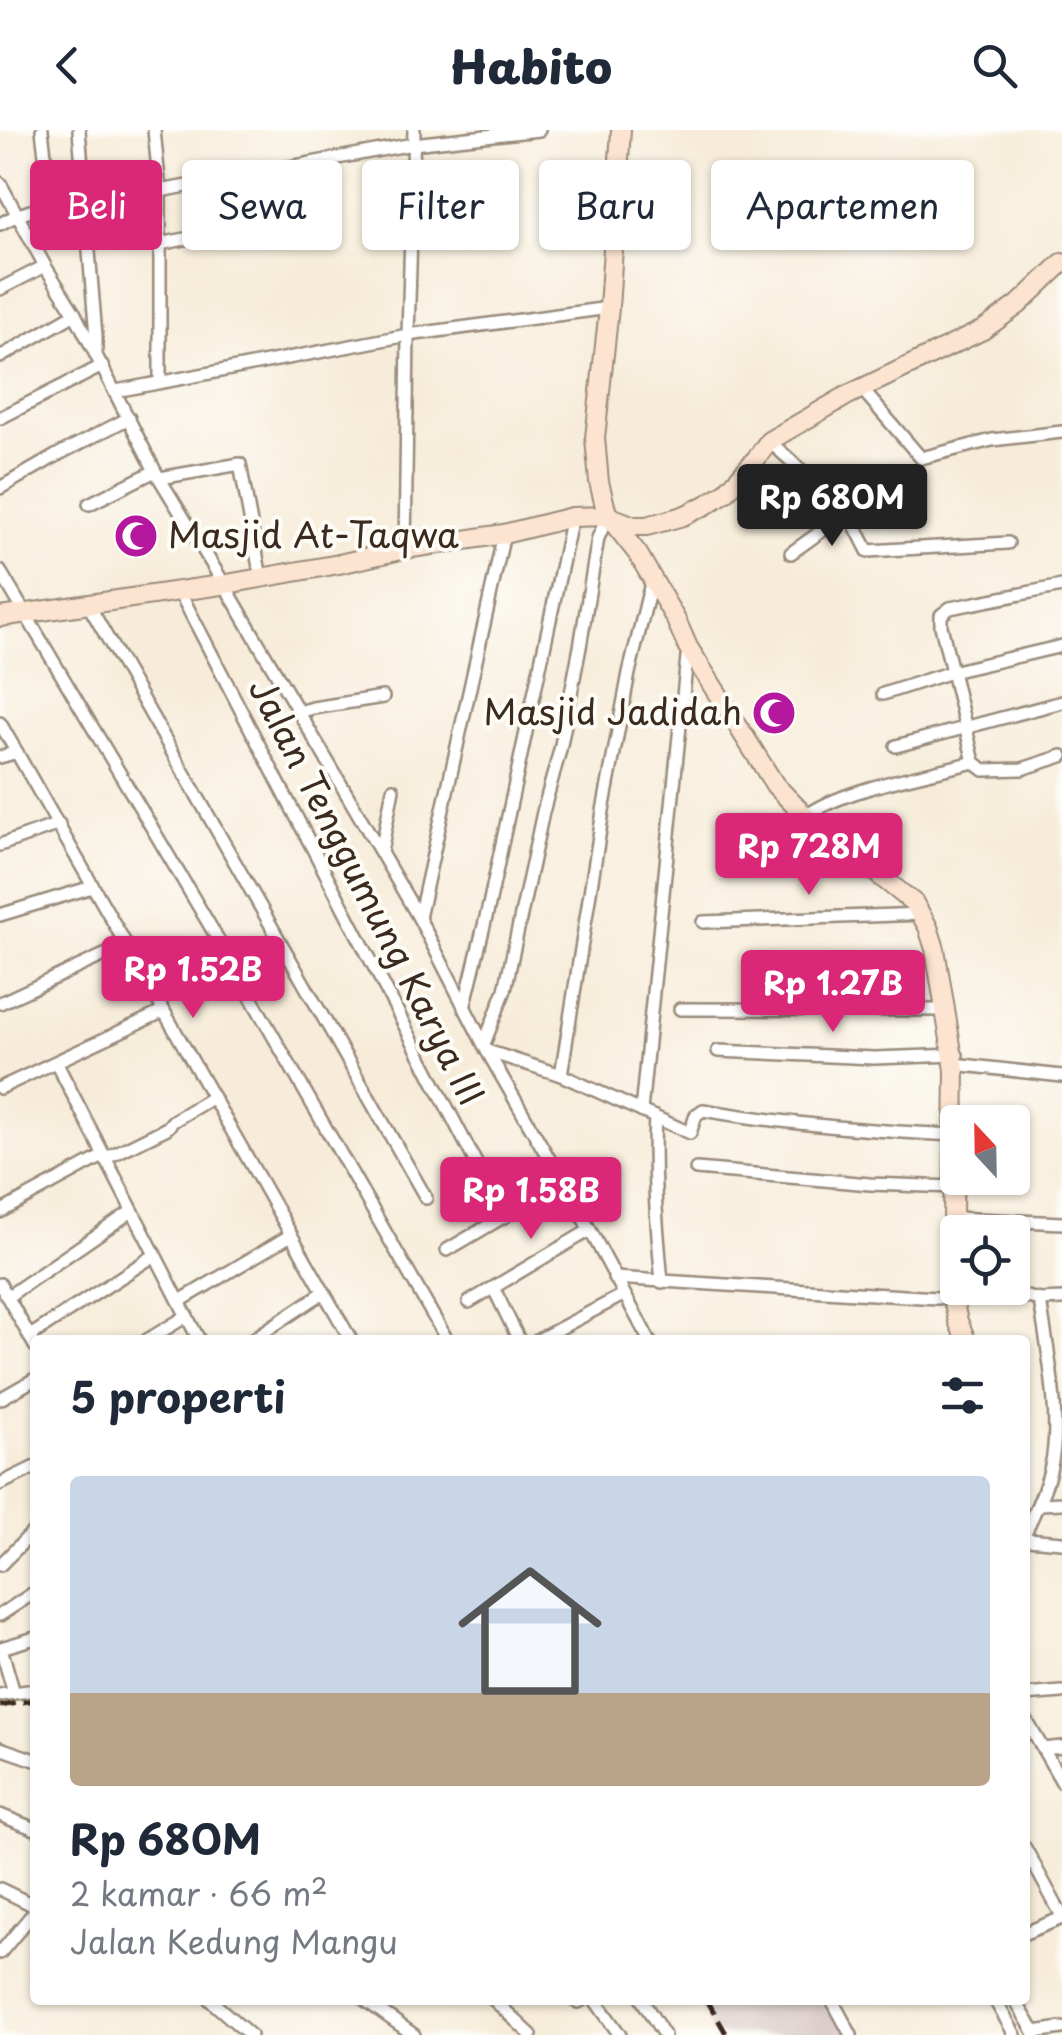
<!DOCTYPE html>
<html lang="id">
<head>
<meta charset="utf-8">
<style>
	body { margin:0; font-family:"Playpen Sans",sans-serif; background:#f6f6f7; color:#1f2937; height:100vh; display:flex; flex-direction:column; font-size:38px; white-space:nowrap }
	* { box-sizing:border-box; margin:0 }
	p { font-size:32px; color:#747a83 }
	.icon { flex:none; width:55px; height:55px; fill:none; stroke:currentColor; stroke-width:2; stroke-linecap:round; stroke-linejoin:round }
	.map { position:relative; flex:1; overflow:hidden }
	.panel { position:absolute; left:30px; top:1205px; width:1000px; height:670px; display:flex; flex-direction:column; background:#fff; border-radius:10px; box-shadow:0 2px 8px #0004 }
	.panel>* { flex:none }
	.guide { position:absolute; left:30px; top:30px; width:1002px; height:90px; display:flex; gap:20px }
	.needle { width:65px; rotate:338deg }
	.tools { position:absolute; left:940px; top:975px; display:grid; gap:20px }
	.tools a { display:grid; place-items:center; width:90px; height:90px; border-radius:10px; background:#fff; box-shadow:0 2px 8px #0004; font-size:50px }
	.price { position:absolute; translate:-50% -85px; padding:0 22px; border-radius:10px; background:#db2777; color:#fff; font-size:32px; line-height:65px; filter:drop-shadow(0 2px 5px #0008) }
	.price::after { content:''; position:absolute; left:50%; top:60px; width:30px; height:22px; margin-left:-15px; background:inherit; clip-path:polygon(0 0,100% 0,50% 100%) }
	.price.on { background:#222; color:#fff }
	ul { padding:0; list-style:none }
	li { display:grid; align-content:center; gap:20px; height:530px; padding:0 40px }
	li span { display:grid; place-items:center; height:310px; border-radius:10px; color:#555 }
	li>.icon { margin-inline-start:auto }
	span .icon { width:180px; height:180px; fill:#fffc; stroke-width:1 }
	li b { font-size:42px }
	h2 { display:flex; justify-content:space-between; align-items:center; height:120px; padding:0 40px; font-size:42px }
	.chip { padding:0 35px; border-radius:10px; background:#fff; box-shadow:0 2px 8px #0004; font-size:35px; line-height:90px }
	.chip.on { background:#db2777; color:#fff }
	header { display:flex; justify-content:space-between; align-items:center; height:130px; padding:0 40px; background:#fff; font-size:45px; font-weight:800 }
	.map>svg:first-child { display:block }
</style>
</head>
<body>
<header><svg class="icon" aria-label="back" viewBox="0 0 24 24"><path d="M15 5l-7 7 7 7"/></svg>Habito<svg class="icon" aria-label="search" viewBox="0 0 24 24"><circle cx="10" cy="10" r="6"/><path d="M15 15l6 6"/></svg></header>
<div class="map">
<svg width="1062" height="1905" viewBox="0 0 1062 1905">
	<rect width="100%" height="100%" fill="#fdfcf7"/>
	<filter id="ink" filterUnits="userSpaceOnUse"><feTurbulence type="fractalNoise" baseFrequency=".01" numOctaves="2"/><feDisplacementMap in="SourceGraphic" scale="20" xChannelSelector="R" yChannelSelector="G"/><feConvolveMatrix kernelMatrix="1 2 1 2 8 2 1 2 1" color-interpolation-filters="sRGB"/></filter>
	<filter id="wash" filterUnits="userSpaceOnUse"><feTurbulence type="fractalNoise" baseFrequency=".0048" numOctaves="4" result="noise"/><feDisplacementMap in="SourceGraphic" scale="40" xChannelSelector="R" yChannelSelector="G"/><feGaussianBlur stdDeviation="2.25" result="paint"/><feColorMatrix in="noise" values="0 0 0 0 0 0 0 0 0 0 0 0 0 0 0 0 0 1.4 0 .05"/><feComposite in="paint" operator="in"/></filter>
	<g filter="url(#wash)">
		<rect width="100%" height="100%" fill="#f7ecd9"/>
		<polygon fill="#d1bfbe" points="698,1870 831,1870 850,1905 713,1905"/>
	</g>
	<g filter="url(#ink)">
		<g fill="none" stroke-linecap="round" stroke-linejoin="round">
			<defs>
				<g id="street">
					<polyline points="42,0 51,75"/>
					<polyline points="79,0 96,206 96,220"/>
					<polyline points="154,0 160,61 160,251"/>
					<polyline points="0,53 45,136 75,184 155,341 224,454 419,788 487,921 590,1100 649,1210"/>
					<polyline points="160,61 413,14 539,0"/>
					<path d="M0,94C26,79 53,75 83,71"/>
					<polyline points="160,114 304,85"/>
					<polyline points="0,159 45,136"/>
					<polyline points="0,227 75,184"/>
					<polyline points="861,258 921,328 992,310 1062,302"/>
					<polyline points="116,261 408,205 609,178"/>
					<polyline points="0,288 102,236"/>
					<polyline points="769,311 848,382 868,421 1008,413"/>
					<polyline points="160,348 240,334 261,448"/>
					<polyline points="0,358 59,324 129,288"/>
					<polyline points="89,374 155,341"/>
					<polyline points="405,419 408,205 414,0"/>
					<polyline points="791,423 848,382"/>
					<polyline points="0,441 216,806 447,1210"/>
					<polyline points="179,461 504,1087"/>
					<polyline points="88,474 426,1068"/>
					<polyline points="883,564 951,542 1062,516"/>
					<polyline points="299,582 313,578 383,567"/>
					<polyline points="0,593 351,1210"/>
					<polyline points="896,616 1062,572"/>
					<polyline points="0,627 17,622"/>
					<polyline points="974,632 941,496 941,485 950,478 1062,456"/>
					<polyline points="974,632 984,640 1022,639 1062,626"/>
					<path d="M812,682C852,657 928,644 974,632"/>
					<polyline points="0,715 59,694"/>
					<polyline points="381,722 393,659"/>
					<polyline points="0,785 92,757"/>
					<polyline points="419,788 504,404"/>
					<polyline points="703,792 923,784"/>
					<polyline points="0,873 126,815"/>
					<polyline points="464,878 489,775 572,387"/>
					<polyline points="680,879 945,880"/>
					<polyline points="484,914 505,860 543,682 560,620 580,517 598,408 608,386"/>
					<polyline points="487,921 561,945 603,681 629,543 652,449"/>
					<polyline points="718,921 874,928 957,925"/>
					<polyline points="56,932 199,1210"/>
					<polyline points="954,934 1062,946"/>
					<path d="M561,945L690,1003L696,985L703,980C786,994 870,1001 954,1005"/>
					<polyline points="0,958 164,881"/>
					<polyline points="641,981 688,517"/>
					<path d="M655,987C652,1042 657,1097 662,1152"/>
					<polyline points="696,1039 870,1054 955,1057"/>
					<polyline points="0,1082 103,1026 108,1027 167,998 173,991 213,967"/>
					<polyline points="955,1088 1062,1093"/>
					<polyline points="447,1120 561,1053"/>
					<polyline points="614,1148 937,1168 952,1166"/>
					<polyline points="0,1154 35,1216"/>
					<polyline points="988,1158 1040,1170 1062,1169"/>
					<polyline points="494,1159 519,1210"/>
					<polyline points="7,1167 132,1081"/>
					<polyline points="180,1171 291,1105"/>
					<polyline points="469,1172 590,1100"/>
					<polyline points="30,1206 155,1125"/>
					<polyline points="147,1210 187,1186"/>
					<polyline points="252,1210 324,1162"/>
					<polyline points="538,1210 623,1165"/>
					<polyline points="0,1269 35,1249"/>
					<polyline points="0,1354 35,1337"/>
					<polyline points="1040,1374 1062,1373"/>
					<path d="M1025,1403C1035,1380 1046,1360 1051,1336C1062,1289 1047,1218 1040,1170"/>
					<polyline points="1025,1405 1027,1409 1062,1412"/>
					<polyline points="0,1435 33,1402"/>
					<polyline points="0,1485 35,1462"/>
					<polyline points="14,1563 1,1518 35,1508"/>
					<polyline points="0,1565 35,1560"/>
					<polyline points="1025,1565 1062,1562"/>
					<polyline points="1025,1588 1062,1652"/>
					<polyline points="0,1618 35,1630"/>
					<polyline points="1043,1619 1062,1617"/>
					<polyline points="0,1685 35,1699"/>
					<polyline points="1025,1718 1062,1786"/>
					<polyline points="0,1759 35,1776"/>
					<polyline points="1025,1803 1062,1788"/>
					<polyline points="0,1823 35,1781"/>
					<polyline points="210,1870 250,1905"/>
					<polyline points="365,1870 414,1905"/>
					<polyline points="494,1870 531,1905"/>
					<polyline points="575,1870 578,1872 582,1870"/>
					<polyline points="595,1870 620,1905"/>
					<polyline points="642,1870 664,1905"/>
					<polyline points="832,1870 851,1905"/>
					<polyline points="995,1870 1015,1905"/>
					<polyline points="1015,1870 1036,1905"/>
					<polyline points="1034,1902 1062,1898"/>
				</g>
				<g id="secondary">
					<polyline points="621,0 609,178 595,308 599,352 605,376 608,386 638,424 676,490 688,517 775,655 806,687 914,773 928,797 935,819 955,940 952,1166 958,1191 966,1210"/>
					<polyline points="0,487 221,455 339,434 405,419 504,404 572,387 608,386 634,396 647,396 683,386 706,375 725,363 756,329 769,311 848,265 983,200 1018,175 1062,133"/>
				</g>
			</defs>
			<use href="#street" stroke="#998b7c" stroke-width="16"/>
			<use href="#secondary" stroke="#998b7c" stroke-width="22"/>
			<use href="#street" stroke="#fff" stroke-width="11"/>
			<use href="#secondary" stroke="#fde4d1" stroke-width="18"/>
			<g stroke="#3b2a1e" stroke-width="5" stroke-dasharray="15 8" stroke-linecap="butt">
				<polyline points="0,1576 35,1570"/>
				<polyline points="707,1870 727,1905"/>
			</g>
		</g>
	</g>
	<defs>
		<symbol id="mosque-disc" viewBox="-11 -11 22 22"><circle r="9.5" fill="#b5179e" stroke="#fdfcf7"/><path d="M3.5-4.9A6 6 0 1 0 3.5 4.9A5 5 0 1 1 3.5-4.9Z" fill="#fff"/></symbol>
	</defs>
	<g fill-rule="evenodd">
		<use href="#mosque-disc" x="111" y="381" width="50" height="50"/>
		<use href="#mosque-disc" x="749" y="558" width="50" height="50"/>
	</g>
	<g text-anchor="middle" stroke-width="8" stroke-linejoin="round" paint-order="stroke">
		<g font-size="35" fill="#3b2a1e" stroke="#fdfcf7" text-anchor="start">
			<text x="168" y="418">Masjid At-Taqwa</text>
			<text x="742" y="595" text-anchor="end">Masjid Jadidah</text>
		</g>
		<g font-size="35" fill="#3b2a1e" stroke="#fdfcf7">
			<text transform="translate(366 762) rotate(63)" y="12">Jalan Tenggumung Karya III</text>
		</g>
	</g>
</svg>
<div class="tools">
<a><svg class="needle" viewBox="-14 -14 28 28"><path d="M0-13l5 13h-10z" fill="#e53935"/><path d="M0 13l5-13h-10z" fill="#747a83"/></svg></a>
<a><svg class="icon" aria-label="locate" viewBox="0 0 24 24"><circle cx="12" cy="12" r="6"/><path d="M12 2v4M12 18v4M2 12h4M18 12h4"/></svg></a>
</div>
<b class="price on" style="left:832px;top:419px">Rp 680M</b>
<b class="price" style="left:809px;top:768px">Rp 728M</b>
<b class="price" style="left:193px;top:891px">Rp 1.52B</b>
<b class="price" style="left:833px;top:905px">Rp 1.27B</b>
<b class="price" style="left:531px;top:1112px">Rp 1.58B</b>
<div class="guide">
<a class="chip on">Beli</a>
<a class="chip">Sewa</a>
<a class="chip">Filter</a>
<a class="chip">Baru</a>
<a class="chip">Apartemen</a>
</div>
<section class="panel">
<h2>5 properti<svg class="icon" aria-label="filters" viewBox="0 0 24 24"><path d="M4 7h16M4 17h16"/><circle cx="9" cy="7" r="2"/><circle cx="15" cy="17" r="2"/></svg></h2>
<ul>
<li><span style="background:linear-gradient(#c9d6e8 70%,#b9a48a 0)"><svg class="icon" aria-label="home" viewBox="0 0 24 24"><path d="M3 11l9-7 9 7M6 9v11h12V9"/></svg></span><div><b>Rp 680M</b><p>2 kamar · 66 m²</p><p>Jalan Kedung Mangu</p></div></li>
</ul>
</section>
</div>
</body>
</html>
